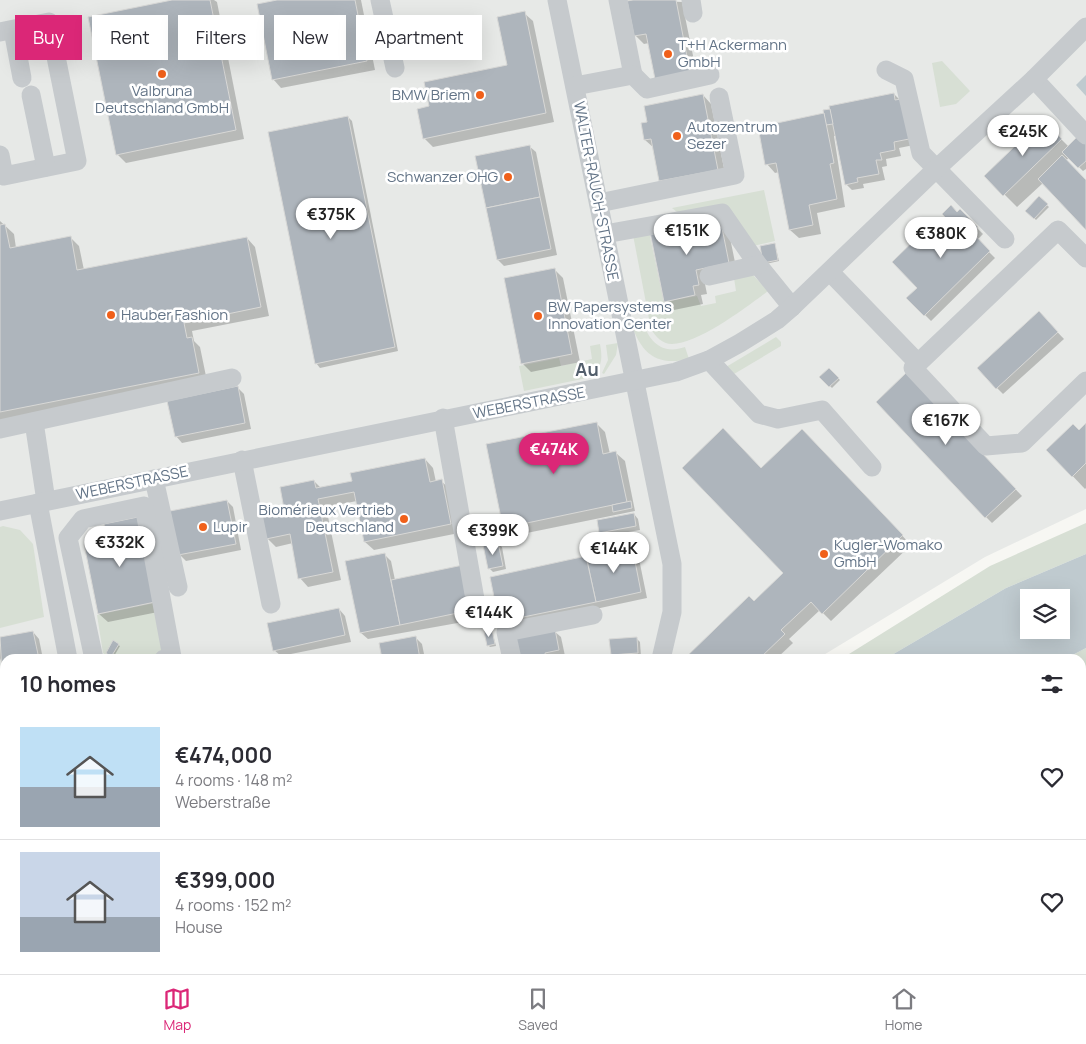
<!DOCTYPE html>
<html lang="en">
<head>
<meta charset="utf-8">
<style>
	body { margin:0; font-family:Manrope,sans-serif; background:#f7f7f7; color:#2b2b33; height:100vh; display:flex; flex-direction:column; font-size:19px; white-space:nowrap }
	* { box-sizing:border-box; margin:0 }
	p { font-size:16px; color:#7c7c81 }
	.icon { flex:none; width:28px; height:28px; fill:none; stroke:currentColor; stroke-width:2; stroke-linecap:round; stroke-linejoin:round }
	.map { position:relative; flex:1; overflow:hidden }
	.side { position:absolute; left:0px; top:654px; width:1086px; height:321px; display:flex; flex-direction:column; background:#fff; border-radius:15px 15px 0 0; box-shadow:0 5px 20px #0002 }
	.side>* { flex:none }
	.banner { position:absolute; left:15px; top:15px; width:500px; height:45px; display:flex; gap:10px }
	.tools { position:absolute; left:1020px; top:589px; display:grid; gap:10px }
	.tools a { display:grid; place-items:center; width:50px; height:50px; border-radius:0px; background:#fff; box-shadow:0 5px 20px #0002; font-size:25px }
	.price { position:absolute; translate:-50% -42px; padding:0 11px; border-radius:18px; background:#fff; color:#222; font-size:16px; line-height:32px; filter:drop-shadow(0 1px 2px #0008) }
	.price::after { content:''; position:absolute; left:50%; top:30px; width:15px; height:11px; margin-left:-8px; background:inherit; clip-path:polygon(0 0,100% 0,50% 100%) }
	.price.current { background:#db2777; color:#fff }
	ul { padding:0; list-style:none }
	li { display:flex; align-items:center; gap:15px; height:125px; padding:0 20px }
	li+li { border-top:1px solid #e1e1e2 }
	li span { display:grid; place-items:center; flex:none; width:140px; height:100px; border-radius:0px; color:#555 }
	li>.icon { margin-inline-start:auto }
	span .icon { width:60px; height:60px; fill:#fffc; stroke-width:1 }
	li b { font-size:21px }
	h2 { display:flex; justify-content:space-between; align-items:center; height:60px; padding:0 20px; font-size:21px }
	.chip { padding:0 18px; border-radius:0px; background:#fff; box-shadow:0 5px 20px #0002; font-size:18px; line-height:45px }
	.chip.current { background:#db2777; color:#fff }
	.tab-bar { display:flex; justify-content:space-around; align-items:center; height:70px; border-top:1px solid #e1e1e2; background:#fff; font-size:14px; color:#7c7c81 }
	.tab-bar a { display:grid; justify-items:center; gap:2px }
	.tab-bar .current { color:#db2777 }
	.map>svg:first-child { display:block }
</style>
</head>
<body>
<div class="map">
<svg width="1086" height="974" viewBox="0 0 1086 974">
	<rect width="100%" height="100%" fill="#f7f7f3"/>
	<polygon fill="#e7e9e7" points="0,0 1086,0 1086,509 985,557 817,659 5,659 5,970 40,970 32,974 0,974"/>
	<g fill="#d7dfd4">
		<polygon points="942,61 970,91 956,104 940,107 932,63"/>
		<polygon points="764,190 775,241 753,246 728,207 682,216 672,208"/>
		<path d="M649,232L664,302L697,296L701,306L716,303L715,296L736,291L734,278L752,274L768,291C747,307 698,344 672,344C662,344 656,337 651,329L633,235Z"/>
		<path d="M641,318C648,339 660,356 685,347L689,359C655,367 640,352 630,320Z"/>
		<polygon points="776,337 781,342 781,346 734,374 726,367"/>
		<polygon points="618,343 616,355 604,374 602,373 608,360 606,345"/>
		<path d="M600,344C603,360 602,370 587,378L524,391L519,366L559,358L561,366L592,359L590,346Z"/>
		<polygon points="1086,523 1086,554 1006,588 885,659 841,659 990,566"/>
		<polygon points="3,526 20,530 33,544 44,617 0,628 0,527"/>
		<polygon points="155,603 165,654 111,659 103,653 97,615"/>
		<polygon points="1086,648 1086,675 1081,678 1081,659 1065,659"/>
		<polygon points="255,970 331,970 336,974 251,974"/>
		<polygon points="418,970 484,970 480,974 415,974"/>
		<polygon points="612,970 659,970 655,974 607,974"/>
	</g>
	<g fill="#bfcacf" fill-rule="evenodd">
		<polygon points="1086,75 1086,96 1076,85"/>
		<path d="M1086,554V648L1065,659H885L1006,588ZM1029,598H1061V630H1029Z"/>
		<polygon points="484,970 612,970 607,974 480,974"/>
	</g>
	<g fill="#0003">
		<polygon points="178,0 214,0 217,2 244,139 126,163 117,154"/>
		<polygon points="284,0 361,0 375,70 281,88 273,79"/>
		<polygon points="640,0 682,2 698,80 649,43 644,44 635,35"/>
		<polygon points="524,13 533,21 554,122 433,147 424,138 430,107 508,66"/>
		<polygon points="894,94 907,107 914,145 899,148 901,156 886,159 887,166 882,167 885,180 863,184 864,188 852,190 846,184 836,136 834,136 845,207 817,213 821,234 799,238 790,230 779,172 775,173 767,164 823,115"/>
		<polygon points="703,95 711,104 726,178 669,189 660,181 654,148 645,140 648,123"/>
		<polygon points="348,117 352,121 398,351 320,368 316,363"/>
		<polygon points="1043,121 1069,147 1086,146 1086,169 1083,171 1069,157 1066,161 1086,181 1086,228 1043,183 1017,207 986,176"/>
		<polygon points="529,146 536,152 557,255 504,266 498,260"/>
		<polygon points="1039,198 1049,207 1036,220 1027,211"/>
		<polygon points="960,211 983,234 977,240 995,258 931,321 908,298 919,288 941,226"/>
		<polygon points="0,221 14,234 16,248 70,237 79,246 84,270 247,238 255,247 269,316 192,331 194,341 200,347 207,381 0,422"/>
		<polygon points="728,228 737,272 704,279 707,294 701,295 703,304 674,310 665,301 652,233"/>
		<polygon points="775,245 779,261 766,264"/>
		<polygon points="555,270 563,278 580,362 531,372 522,363"/>
		<polygon points="1045,319 1064,339 1003,394 997,388"/>
		<polygon points="829,369 840,380 832,388 821,377"/>
		<polygon points="906,375 1022,496 992,523 986,517"/>
		<polygon points="238,388 244,394 251,429 182,443 176,436"/>
		<polygon points="596,423 605,432 610,454 616,453 625,461 635,511 512,536 504,527"/>
		<polygon points="1086,425 1086,488 1085,489 1048,450"/>
		<polygon points="811,439 911,545 831,621 820,610 789,639 793,643 776,659 686,659 754,603 785,573 761,470"/>
		<polygon points="425,459 433,468 436,482 441,481 450,489 459,533 374,550 365,542 357,501 326,507 341,580 308,587 300,578 293,543 276,547 267,538 286,510 314,481 321,488 353,482"/>
		<polygon points="227,501 233,507 241,550 186,561 179,554"/>
		<polygon points="634,514 638,519 640,530 605,536 600,532"/>
		<polygon points="497,543 502,547 506,569 493,572 489,568"/>
		<polygon points="85,545 163,611 108,622 99,614"/>
		<polygon points="631,548 638,554 647,598 507,628 500,622 491,578"/>
		<polygon points="385,555 391,561 395,580 471,575 480,619 368,639 361,633"/>
		<polygon points="339,609 345,616 351,642 281,656 274,650"/>
		<polygon points="492,631 496,646 490,647 488,645"/>
		<polygon points="554,631 561,637 565,656 552,659 518,659"/>
		<polygon points="33,632 39,639 43,659 5,659 5,672 0,658 0,639"/>
		<polygon points="415,637 422,644 425,659 383,659"/>
		<polygon points="636,638 640,642 641,657 611,659 611,640"/>
		<polygon points="118,645 120,646 113,658 109,655"/>
		<polygon points="0,677 5,678 5,714 0,714"/>
		<polygon points="1086,711 1086,751 1085,752 1081,748 1081,715"/>
		<polygon points="0,803 5,803 5,852 0,850"/>
		<polygon points="816,970 848,970 852,974 820,974"/>
	</g>
	<g fill="#aeb5bc" stroke="#d8d8d6">
		<polygon points="172,0 210,0 236,130 116,155 88,17"/>
		<polygon points="277,0 355,0 367,61 272,80 257,4"/>
		<polygon points="633,0 676,0 690,72 655,79 646,34 634,36 627,1"/>
		<polygon points="525,11 546,113 423,139 417,109 429,106 424,82 507,65 497,17"/>
		<polygon points="894,93 895,100 901,99 909,139 894,142 895,150 880,153 882,160 876,160 879,174 857,178 858,182 845,185 829,106"/>
		<polygon points="703,94 718,170 659,181 651,139 644,140 641,123 647,122 644,106"/>
		<polygon points="830,109 833,124 826,125 823,110"/>
		<polygon points="824,113 834,163 830,164 837,199 809,205 813,225 789,230 776,163 765,165 758,127"/>
		<polygon points="348,116 395,347 315,364 268,132"/>
		<polygon points="1043,119 1062,139 1003,196 984,176"/>
		<polygon points="1078,136 1086,144 1086,161 1078,168 1062,152"/>
		<polygon points="530,145 540,197 486,208 475,156"/>
		<polygon points="1062,155 1086,180 1086,230 1038,179"/>
		<polygon points="1039,196 1048,204 1034,219 1025,211"/>
		<polygon points="540,197 551,249 497,260 486,208"/>
		<polygon points="951,205 957,212 960,209 978,227 972,232 990,251 924,316 906,298 917,288 892,262 936,219 941,224 947,219 942,214"/>
		<polygon points="720,218 729,263 696,270 699,285 693,286 695,295 664,302 650,232"/>
		<polygon points="5,224 10,248 71,236 77,270 247,237 261,307 184,323 187,338 192,337 199,373 0,412 0,225"/>
		<polygon points="775,243 778,260 763,263 760,246"/>
		<polygon points="555,268 572,354 521,364 504,278"/>
		<polygon points="1039,311 1058,332 996,389 977,368"/>
		<polygon points="829,368 839,378 829,387 819,377"/>
		<polygon points="906,373 1016,489 985,518 876,402"/>
		<polygon points="238,386 245,423 175,437 167,401"/>
		<polygon points="597,422 603,454 616,451 627,502 503,528 486,444"/>
		<polygon points="1086,423 1086,463 1072,477 1046,450 1073,424 1079,430"/>
		<polygon points="723,428 761,468 802,429 903,535 822,614 811,602 781,630 785,634 759,659 684,659 749,596 754,601 783,573 682,468"/>
		<polygon points="425,458 430,482 442,479 451,524 364,542 354,492 318,499 333,572 298,579 290,534 266,539 261,514 284,509 280,487 314,480 316,488 352,481 350,473"/>
		<polygon points="227,500 236,544 178,555 170,511"/>
		<polygon points="631,501 632,508 613,512 612,505"/>
		<polygon points="634,513 636,526 599,533 597,520"/>
		<polygon points="138,517 155,602 98,614 84,544 107,539 104,524"/>
		<polygon points="498,542 503,566 488,569 483,545"/>
		<polygon points="632,546 641,592 596,602 586,556"/>
		<polygon points="385,553 400,625 360,633 345,561"/>
		<polygon points="586,556 596,602 499,622 490,577"/>
		<polygon points="463,565 472,610 400,625 391,580"/>
		<polygon points="339,608 345,635 273,651 267,623"/>
		<polygon points="555,629 559,650 545,653 546,659 517,659 513,638"/>
		<polygon points="492,630 495,644 487,646 484,631"/>
		<polygon points="33,631 39,659 5,659 5,671 2,671 0,637"/>
		<polygon points="416,636 420,659 382,659 379,643"/>
		<polygon points="637,637 638,653 611,655 609,639"/>
		<polygon points="113,640 119,644 111,657 106,653"/>
		<polygon points="631,654 629,659 609,659 611,655"/>
		<rect x="0" y="677" width="5" height="28"/>
		<polygon points="1086,710 1086,741 1081,744 1081,713"/>
		<polygon points="1083,793 1086,795 1086,802 1081,799"/>
		<polygon points="0,802 5,802 5,843 0,844"/>
		<polygon points="1081,814 1086,816 1086,848 1081,846"/>
		<polygon points="1083,946 1086,947 1086,967 1081,965"/>
		<polygon points="1081,965 1086,967 1086,974 1070,974 1072,970 1081,970"/>
		<polygon points="722,970 736,970 740,974 718,974"/>
		<polygon points="815,970 850,970 853,973 819,974"/>
		<polygon points="1000,970 1002,970 1011,974 998,974"/>
	</g>
	<g fill="none" stroke-linecap="round" stroke-linejoin="round">
		<g stroke="#c6cacd" stroke-width="19">
			<polyline points="380,0 395,68"/>
			<polyline points="557,0 672,564 672,612 661,659"/>
			<polyline points="618,0 633,75"/>
			<polyline points="691,0 693,13"/>
			<polyline points="13,30 22,78"/>
			<polyline points="0,32 49,22 77,161 4,176 0,155"/>
			<polyline points="886,70 904,79 921,153 1005,239"/>
			<polyline points="1034,79 1086,135"/>
			<polyline points="575,86 633,75 647,89 710,75"/>
			<polyline points="31,95 46,167"/>
			<polyline points="599,203 735,175 719,97"/>
			<polyline points="605,234 722,213 758,265 792,307"/>
			<polyline points="1086,258 1058,230 913,368 986,446 1022,443 1086,381"/>
			<polyline points="830,272 918,363"/>
			<polyline points="709,276 758,265"/>
			<polyline points="709,360 759,414 778,419 822,410 872,467"/>
			<polyline points="443,418 476,605"/>
			<polyline points="34,422 46,501"/>
			<polyline points="0,429 232,378"/>
			<polyline points="242,460 271,604"/>
			<polyline points="154,479 178,587"/>
			<polyline points="38,503 68,659"/>
			<polyline points="0,511 676,372 709,360 740,343 777,320 792,307 936,169 1034,79 1086,27"/>
			<polyline points="94,659 68,538 83,519 144,506 172,657 164,659"/>
			<polyline points="512,659 506,632 593,615"/>
			<polyline points="1081,690 1086,687"/>
			<polyline points="0,727 5,727"/>
			<polyline points="0,781 5,781"/>
			<polyline points="1081,891 1086,880"/>
			<polyline points="51,974 60,970"/>
			<polyline points="762,974 765,970"/>
			<polyline points="1045,974 1047,970"/>
		</g>
	</g>
	<g fill="#f0601a" stroke="#fff" stroke-width="2">
		<circle cx="668" cy="54" r="5"/>
		<circle cx="162" cy="74" r="5"/>
		<circle cx="480" cy="95" r="5"/>
		<circle cx="677" cy="136" r="5"/>
		<circle cx="508" cy="177" r="5"/>
		<circle cx="111" cy="315" r="5"/>
		<circle cx="538" cy="316" r="5"/>
		<circle cx="404" cy="519" r="5"/>
		<circle cx="203" cy="527" r="5"/>
		<circle cx="824" cy="554" r="5"/>
	</g>
	<g text-anchor="middle" stroke-width="5" stroke-linejoin="round" paint-order="stroke">
		<g font-size="15" fill="#637487" stroke="#fff" text-anchor="start">
			<text x="678" y="50">T+H Ackermann<tspan x="678" dy="17">GmbH</tspan></text>
			<text x="162" y="96" text-anchor="middle">Valbruna<tspan x="162" dy="17">Deutschland GmbH</tspan></text>
			<text x="470" y="100" text-anchor="end">BMW Briem</text>
			<text x="687" y="132">Autozentrum<tspan x="687" dy="17">Sezer</tspan></text>
			<text x="498" y="182" text-anchor="end">Schwanzer OHG</text>
			<text x="548" y="312">BW Papersystems<tspan x="548" dy="17">Innovation Center</tspan></text>
			<text x="121" y="320">Hauber Fashion</text>
			<text x="394" y="515" text-anchor="end">Biomérieux Vertrieb<tspan x="394" dy="17">Deutschland</tspan></text>
			<text x="213" y="532">Lupir</text>
			<text x="834" y="550">Kugler-Womako<tspan x="834" dy="17">GmbH</tspan></text>
		</g>
		<g font-size="15" fill="#637487" stroke="#fff">
			<text transform="translate(596 191) rotate(79)" y="5">WALTER-RAUCH-STRASSE</text>
			<text transform="translate(529 403) rotate(-11)" y="5">WEBERSTRASSE</text>
			<text transform="translate(132 483) rotate(-12)" y="5">WEBERSTRASSE</text>
		</g>
		<g font-size="18" font-weight="bold" fill="#525e6b" stroke="#fff">
			<text x="587" y="376">Au</text>
		</g>
	</g>
</svg>
<div class="tools">
<a><svg class="icon" aria-label="layers" viewBox="0 0 24 24"><path d="M12 4l9 5-9 5-9-5zM3 14l9 5 9-5"/></svg></a>
</div>
<b class="price" style="left:1023px;top:157px">€245K</b>
<b class="price" style="left:331px;top:240px">€375K</b>
<b class="price" style="left:687px;top:256px">€151K</b>
<b class="price" style="left:941px;top:259px">€380K</b>
<b class="price" style="left:946px;top:446px">€167K</b>
<b class="price current" style="left:554px;top:475px">€474K</b>
<b class="price" style="left:493px;top:556px">€399K</b>
<b class="price" style="left:120px;top:568px">€332K</b>
<b class="price" style="left:614px;top:574px">€144K</b>
<b class="price" style="left:489px;top:638px">€144K</b>
<div class="banner">
<a class="chip current">Buy</a>
<a class="chip">Rent</a>
<a class="chip">Filters</a>
<a class="chip">New</a>
<a class="chip">Apartment</a>
</div>
<section class="side">
<h2>10 homes<svg class="icon" aria-label="filters" viewBox="0 0 24 24"><path d="M4 7h16M4 17h16"/><circle cx="9" cy="7" r="2"/><circle cx="15" cy="17" r="2"/></svg></h2>
<ul>
<li><span style="background:linear-gradient(#bfe0f5 60%,#9aa5b1 0)"><svg class="icon" aria-label="home" viewBox="0 0 24 24"><path d="M3 11l9-7 9 7M6 9v11h12V9"/></svg></span><div><b>€474,000</b><p>4 rooms · 148 m²</p><p>Weberstraße</p></div><svg class="icon" aria-label="heart" viewBox="0 0 24 24"><path d="M12 20l-8-8c-3-5 5-10 8-4 3-6 11-1 8 4z"/></svg></li>
<li><span style="background:linear-gradient(#c9d6e8 65%,#9aa5b1 0)"><svg class="icon" aria-label="home" viewBox="0 0 24 24"><path d="M3 11l9-7 9 7M6 9v11h12V9"/></svg></span><div><b>€399,000</b><p>4 rooms · 152 m²</p><p>House</p></div><svg class="icon" aria-label="heart" viewBox="0 0 24 24"><path d="M12 20l-8-8c-3-5 5-10 8-4 3-6 11-1 8 4z"/></svg></li>
</ul>
</section>
</div>
<nav class="tab-bar">
<a class="current"><svg class="icon" aria-label="map" viewBox="0 0 24 24"><path d="M3 6l6-2 6 2 6-2v14l-6 2-6-2-6 2zM9 4v14M15 6v14"/></svg>Map</a>
<a><svg class="icon" aria-label="saved" viewBox="0 0 24 24"><path d="M7 4h10v16l-5-4-5 4z"/></svg>Saved</a>
<a><svg class="icon" aria-label="home" viewBox="0 0 24 24"><path d="M3 11l9-7 9 7M6 9v11h12V9"/></svg>Home</a>
</nav>
</body>
</html>
